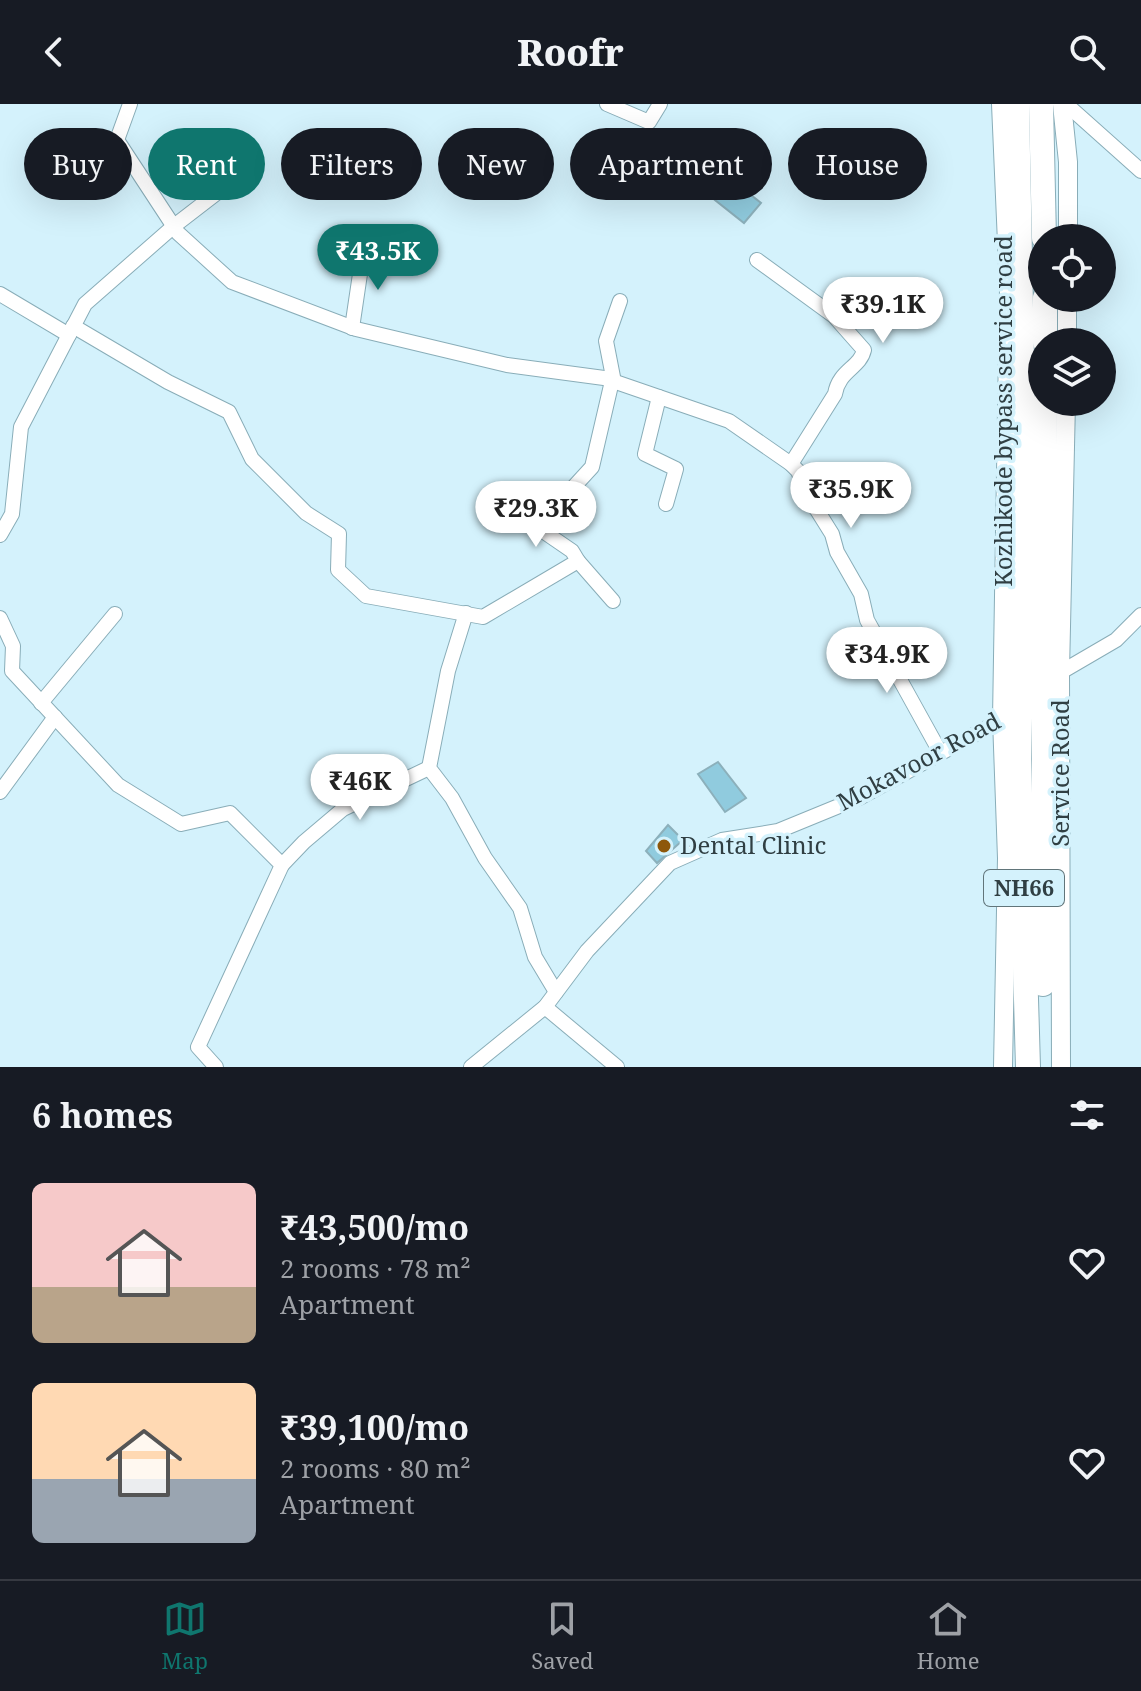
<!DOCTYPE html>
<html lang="en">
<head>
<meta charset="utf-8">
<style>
	body { margin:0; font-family:"Noto Serif",serif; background:#20242c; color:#f1f3f6; height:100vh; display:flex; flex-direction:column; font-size:30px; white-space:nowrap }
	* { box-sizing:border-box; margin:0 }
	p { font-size:26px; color:#9ea1a6 }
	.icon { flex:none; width:44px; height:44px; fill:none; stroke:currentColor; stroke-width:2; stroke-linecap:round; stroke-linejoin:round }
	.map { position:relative; height:963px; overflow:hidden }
	.details { display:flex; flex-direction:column; background:#171b24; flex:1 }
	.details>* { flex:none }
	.hud { position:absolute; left:24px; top:24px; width:1094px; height:72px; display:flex; gap:16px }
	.tools { position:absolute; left:1028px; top:120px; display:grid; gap:16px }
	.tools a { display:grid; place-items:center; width:88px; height:88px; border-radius:50%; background:#171b24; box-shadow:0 8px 32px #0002; font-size:40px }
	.price { position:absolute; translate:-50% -68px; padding:0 18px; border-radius:28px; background:#fff; color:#222; font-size:26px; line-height:52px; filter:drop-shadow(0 2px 4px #0008) }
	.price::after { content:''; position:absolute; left:50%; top:48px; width:24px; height:18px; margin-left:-12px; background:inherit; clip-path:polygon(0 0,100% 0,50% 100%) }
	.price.selected { background:#0f766e; color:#fff }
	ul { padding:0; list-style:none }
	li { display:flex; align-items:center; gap:24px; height:200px; padding:0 32px }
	li span { display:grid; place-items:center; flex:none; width:224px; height:160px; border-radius:12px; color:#555 }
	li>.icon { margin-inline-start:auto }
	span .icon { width:96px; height:96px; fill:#fffc; stroke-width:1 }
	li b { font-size:34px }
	h2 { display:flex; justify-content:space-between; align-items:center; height:96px; padding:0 32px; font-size:34px }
	.chip { padding:0 28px; border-radius:36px; background:#171b24; box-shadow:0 8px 32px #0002; font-size:28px; line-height:72px }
	.chip.selected { background:#0f766e; color:#fff }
	header { display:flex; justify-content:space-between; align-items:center; height:104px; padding:0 32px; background:#171b24; font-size:36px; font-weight:800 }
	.tabs { display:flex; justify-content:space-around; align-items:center; height:112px; border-top:2px solid #363941; background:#171b24; font-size:22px; color:#9ea1a6 }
	.tabs a { display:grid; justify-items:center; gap:4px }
	.tabs .selected { color:#0f766e }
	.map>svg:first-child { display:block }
</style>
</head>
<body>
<header><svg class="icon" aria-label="back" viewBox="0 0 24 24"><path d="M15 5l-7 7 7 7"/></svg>Roofr<svg class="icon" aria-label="search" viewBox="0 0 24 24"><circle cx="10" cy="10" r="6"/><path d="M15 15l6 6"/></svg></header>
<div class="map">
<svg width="1141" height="963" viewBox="0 0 1141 963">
	<rect width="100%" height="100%" fill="#d4f2fc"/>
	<g fill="#90cbde" stroke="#8cb0bb" stroke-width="2">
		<polygon points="732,76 761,99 744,119 715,96"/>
		<polygon points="718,658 746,694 725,708 698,670"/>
		<polygon points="668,721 683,736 657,759 646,747"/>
	</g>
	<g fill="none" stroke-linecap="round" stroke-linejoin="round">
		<defs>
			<g id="street">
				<polyline points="130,0 117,36 178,129 232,178 356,225 507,261 604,274 729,317 791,360 798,367 807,390 832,430 837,448 861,490 867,516 940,648"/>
				<polyline points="607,0 649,18 660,0"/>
				<polyline points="1066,0 1141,67"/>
				<path d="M757,156L834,212L864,246C860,264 839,266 835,290L791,360"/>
				<polyline points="0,190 69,231"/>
				<polyline points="73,222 168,278 229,308 252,355 306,409 339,430 338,466 366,492 483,513 578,457 572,447 537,423 592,363 612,277"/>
				<polyline points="352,224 364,143"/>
				<polyline points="614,278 606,237 620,197"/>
				<polyline points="659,293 645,350 676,365 666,400"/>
				<polyline points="0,431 12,410 21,323 85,200 174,122 222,85"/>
				<polyline points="578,457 613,497"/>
				<polyline points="466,509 448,567 429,664 452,694 485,754 520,804 535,853 556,888"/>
				<polyline points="0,514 13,542 12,567 118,681 181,720 230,709 282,761 198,943 216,963"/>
				<polyline points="1056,571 1116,536 1141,511"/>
				<polyline points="41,599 115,510"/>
				<polyline points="0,688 55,613"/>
				<polyline points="282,761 304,738 343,705 429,664"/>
				<polyline points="545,903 617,963"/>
				<polyline points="471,963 545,903 587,847 670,759 722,736 778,727 861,693 1010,611"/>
			</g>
			<g id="secondary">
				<polyline points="1001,0 1009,185 1002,615 1007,754 1003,963"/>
				<polyline points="1062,0 1068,58 1068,134"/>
				<polyline points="1067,238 1067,194"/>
				<polyline points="1061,963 1060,567 1066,298"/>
			</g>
			<g id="highway">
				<polyline points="1017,0 1025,409 1019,655 1028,963"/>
				<polyline points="1041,0 1044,134"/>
				<polyline points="1045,238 1045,194"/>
				<polyline points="1043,880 1045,298"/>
			</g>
		</defs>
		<use href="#street" stroke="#89adb8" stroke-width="16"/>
		<use href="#secondary" stroke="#89adb8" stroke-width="20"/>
		<use href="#highway" stroke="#89adb8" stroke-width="26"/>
		<use href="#street" stroke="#fff" stroke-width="14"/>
		<use href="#secondary" stroke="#fff" stroke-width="18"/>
		<use href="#highway" stroke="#fff" stroke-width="24"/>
	</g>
	<circle fill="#8d570b" stroke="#d4f2fc" stroke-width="3" cx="664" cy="742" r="8"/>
	<g text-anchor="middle" stroke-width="7" stroke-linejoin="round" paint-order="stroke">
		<rect fill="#d4f2fc" stroke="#61757a" stroke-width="2" x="984" y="766" width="80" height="36" rx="6"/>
		<g font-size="22" font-weight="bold" fill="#303f43">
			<text x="1024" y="792">NH66</text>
		</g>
		<g font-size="24" fill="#303f43" stroke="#d4f2fc">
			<text transform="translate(1004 307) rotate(-90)" y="8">Kozhikode bypass service road</text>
			<text transform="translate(919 658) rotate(-28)" y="8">Mokavoor Road</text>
			<text transform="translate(1061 669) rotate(-90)" y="8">Service Road</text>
		</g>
		<g font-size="24" fill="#303f43" stroke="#d4f2fc" text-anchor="start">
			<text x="680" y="750">Dental Clinic</text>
		</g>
	</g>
</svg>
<div class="tools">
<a><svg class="icon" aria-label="locate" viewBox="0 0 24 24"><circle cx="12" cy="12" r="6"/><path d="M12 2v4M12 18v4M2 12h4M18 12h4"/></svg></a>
<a><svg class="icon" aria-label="layers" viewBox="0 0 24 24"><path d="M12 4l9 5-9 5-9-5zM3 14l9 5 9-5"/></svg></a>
</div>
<b class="price selected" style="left:378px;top:188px">₹43.5K</b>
<b class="price" style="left:883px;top:241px">₹39.1K</b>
<b class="price" style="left:851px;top:426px">₹35.9K</b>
<b class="price" style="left:536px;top:445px">₹29.3K</b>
<b class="price" style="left:887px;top:591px">₹34.9K</b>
<b class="price" style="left:360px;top:718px">₹46K</b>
<div class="hud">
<a class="chip">Buy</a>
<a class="chip selected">Rent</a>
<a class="chip">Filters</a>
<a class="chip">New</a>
<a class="chip">Apartment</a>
<a class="chip">House</a>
</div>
</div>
<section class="details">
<h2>6 homes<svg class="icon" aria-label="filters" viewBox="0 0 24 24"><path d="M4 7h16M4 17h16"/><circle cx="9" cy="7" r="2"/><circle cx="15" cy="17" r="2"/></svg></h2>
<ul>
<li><span style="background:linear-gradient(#f6c9c9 65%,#b9a48a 0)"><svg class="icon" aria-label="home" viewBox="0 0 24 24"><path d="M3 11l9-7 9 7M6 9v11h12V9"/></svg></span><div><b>₹43,500/mo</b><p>2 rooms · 78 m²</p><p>Apartment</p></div><svg class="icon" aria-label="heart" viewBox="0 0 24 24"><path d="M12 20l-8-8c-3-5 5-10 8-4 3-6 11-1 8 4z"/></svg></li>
<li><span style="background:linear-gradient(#ffd9b3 60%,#9aa5b1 0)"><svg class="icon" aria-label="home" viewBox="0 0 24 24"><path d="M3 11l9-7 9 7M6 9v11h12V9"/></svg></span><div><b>₹39,100/mo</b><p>2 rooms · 80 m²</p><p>Apartment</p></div><svg class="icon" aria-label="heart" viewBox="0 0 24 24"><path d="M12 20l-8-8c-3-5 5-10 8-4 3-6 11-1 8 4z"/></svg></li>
</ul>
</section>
<nav class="tabs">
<a class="selected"><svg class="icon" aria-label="map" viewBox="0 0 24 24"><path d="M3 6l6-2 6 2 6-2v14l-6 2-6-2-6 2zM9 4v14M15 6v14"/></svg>Map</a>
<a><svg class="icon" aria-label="saved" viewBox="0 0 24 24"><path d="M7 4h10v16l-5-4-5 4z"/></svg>Saved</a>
<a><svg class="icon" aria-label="home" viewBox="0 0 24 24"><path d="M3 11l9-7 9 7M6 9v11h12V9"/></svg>Home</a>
</nav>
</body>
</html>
